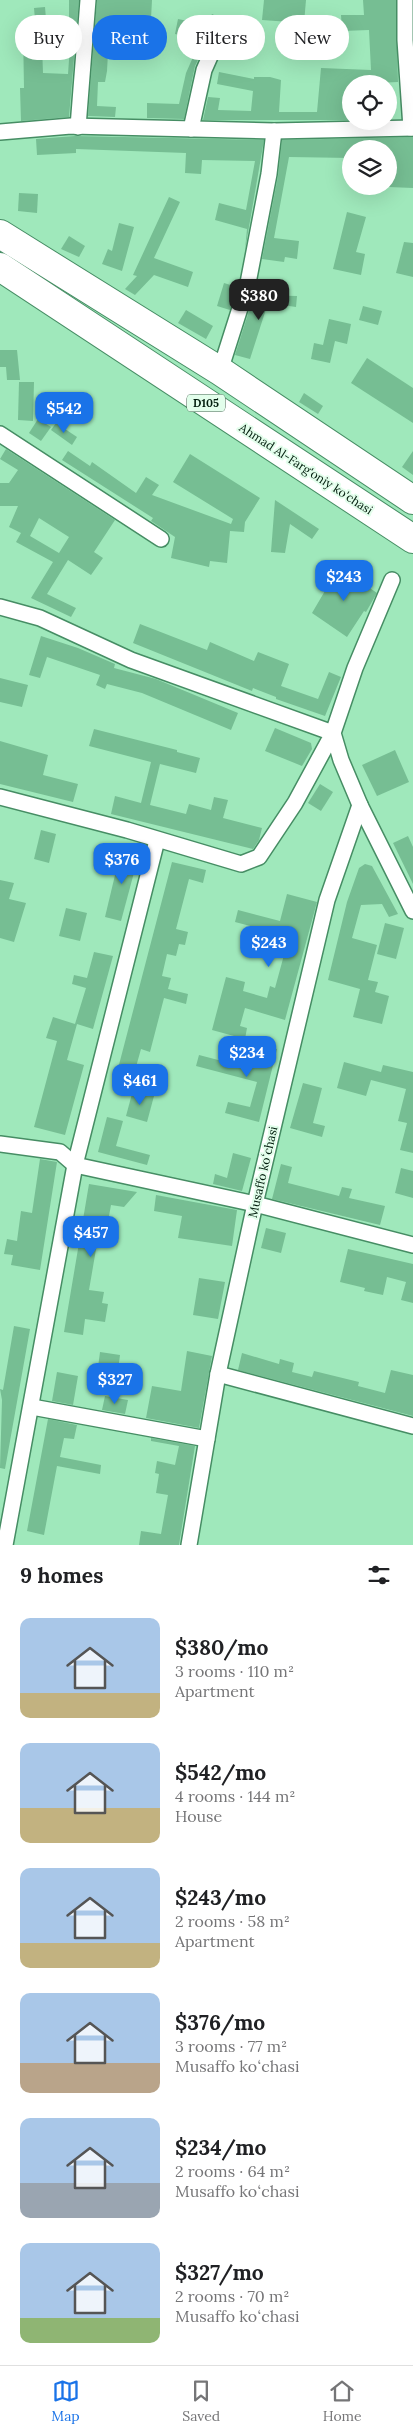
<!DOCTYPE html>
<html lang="en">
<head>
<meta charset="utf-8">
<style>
	body { margin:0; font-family:Lora,serif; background:#f2f2f2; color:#202124; height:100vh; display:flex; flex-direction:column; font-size:19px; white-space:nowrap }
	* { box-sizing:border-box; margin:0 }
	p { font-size:16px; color:#757577 }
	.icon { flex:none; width:28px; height:28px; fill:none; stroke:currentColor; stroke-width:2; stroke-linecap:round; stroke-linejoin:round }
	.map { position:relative; height:1545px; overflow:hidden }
	.panel { display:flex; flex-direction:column; background:#fff; flex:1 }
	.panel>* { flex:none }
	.top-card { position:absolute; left:15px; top:15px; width:384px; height:45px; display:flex; gap:10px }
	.fabs { position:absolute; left:342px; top:75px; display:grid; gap:10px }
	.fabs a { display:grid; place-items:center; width:55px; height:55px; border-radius:50%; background:#fff; box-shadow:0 5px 20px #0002; font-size:25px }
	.price { position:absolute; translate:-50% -42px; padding:0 11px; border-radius:10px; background:#1a73e8; color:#fff; font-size:16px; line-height:32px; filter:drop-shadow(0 1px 2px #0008) }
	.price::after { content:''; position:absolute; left:50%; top:30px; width:15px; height:11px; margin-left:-8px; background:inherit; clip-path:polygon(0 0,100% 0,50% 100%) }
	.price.on { background:#222; color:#fff }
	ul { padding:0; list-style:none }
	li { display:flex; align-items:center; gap:15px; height:125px; padding:0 20px }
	li span { display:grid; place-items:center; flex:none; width:140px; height:100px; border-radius:10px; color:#555 }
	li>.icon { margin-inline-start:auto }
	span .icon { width:60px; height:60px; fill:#fffc; stroke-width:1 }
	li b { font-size:21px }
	h2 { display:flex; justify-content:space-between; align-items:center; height:60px; padding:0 20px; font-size:21px }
	.pill { padding:0 18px; border-radius:22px; background:#fff; box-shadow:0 5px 20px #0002; font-size:18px; line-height:45px }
	.pill.on { background:#1a73e8; color:#fff }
	.tabs { display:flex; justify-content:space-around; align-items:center; height:70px; border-top:1px solid #e0e0e0; background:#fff; font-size:14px; color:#757577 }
	.tabs a { display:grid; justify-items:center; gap:2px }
	.tabs .on { color:#1a73e8 }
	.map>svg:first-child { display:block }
</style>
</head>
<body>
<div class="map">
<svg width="413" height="1545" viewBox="0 0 413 1545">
	<rect width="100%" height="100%" fill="#9fe8bb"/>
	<g fill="#76be93" fill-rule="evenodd">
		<path d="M69,0H79L69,117L21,121L20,88H24L23,31H36L34,8L45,7L47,31L69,30ZM42,46H70L68,74L43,73Z"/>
		<polygon points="97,0 152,0 150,37 109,35 107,71 105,82 98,82 97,106 116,107 115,117 88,116"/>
		<polygon points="264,0 306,0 304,23 262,20"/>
		<polygon points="363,0 396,0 398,82 351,84 351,120 203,120 208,97 220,98 218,110 251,111 253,91 217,84 219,72 254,79 254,77 270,77 281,80 279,112 317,112 321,68 371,70 369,30 342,31 341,15 364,15"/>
		<polygon points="212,14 216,16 213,29 195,66 184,119 147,118 147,103 179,104 186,73 201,39 175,34 178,19 207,25"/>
		<polygon points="305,42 323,44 322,58 303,56"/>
		<polygon points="75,136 264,140 245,250 247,229 215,220 219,203 246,210 255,161 202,160 201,174 185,173 186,153 76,149 76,153 37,155 36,139"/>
		<polygon points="413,137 413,188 389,187 389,149 351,149 351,158 289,157 274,238 299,241 297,259 285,257 284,262 262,259 278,176 282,140"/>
		<polygon points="19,193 38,194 37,213 18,211"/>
		<polygon points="169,197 180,202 154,258 193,272 188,287 154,275 135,295 125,289 137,276 133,275"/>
		<polygon points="347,212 366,217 356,252 365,254 361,275 333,269"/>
		<polygon points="119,223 134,227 122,271 102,264 108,249 112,251"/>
		<polygon points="69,236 85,246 79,257 61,249"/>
		<polygon points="404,242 413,243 413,277 396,273"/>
		<polygon points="224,283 237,287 230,310 217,306"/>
		<polygon points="254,295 297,296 296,307 268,303 250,359 235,355"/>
		<polygon points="363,306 382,311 378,325 359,320"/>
		<polygon points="186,310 213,326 206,339 178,323"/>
		<polygon points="329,319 351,324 347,344 335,341 330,363 311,359 314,343 323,345"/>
		<polygon points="0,350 17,350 20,380 7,380 6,367 0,367"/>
		<polygon points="367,358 413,388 413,423 351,383"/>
		<polygon points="19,382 34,382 33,421 18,420"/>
		<polygon points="304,393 323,406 318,414 299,402"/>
		<polygon points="38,419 51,427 41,441 29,433"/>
		<polygon points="56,423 77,437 72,445 51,430"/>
		<path d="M6,449L115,520L94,552L103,558L91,575L68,560L47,594L76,608L71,617L31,598L53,562L16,542L21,533L9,527L18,506H0V483H9L18,470L0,459ZM39,518L69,537L59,553L30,536Z"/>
		<polygon points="68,451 90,466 92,462 136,493 146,477 159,485 152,495 231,524 233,519 173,482 190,454 260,498 245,522 244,532 230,531 227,563 210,561 209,567 171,558 175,537 151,521 153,518 62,460"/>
		<polygon points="413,451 413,475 402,467"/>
		<polygon points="275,500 319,529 312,539 290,524 285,553 271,552"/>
		<polygon points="339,567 377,593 366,612 364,611 347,637 312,613"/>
		<polygon points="140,624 207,650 210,642 254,661 258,652 289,664 281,686 318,699 329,672 341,677 325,716 276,699 276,697 253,688 252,691 133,643"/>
		<polygon points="41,636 78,648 115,664 114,668 156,679 238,713 231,730 142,693 107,684 105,689 96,685 100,675 47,657 40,678 29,675"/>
		<polygon points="0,678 28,685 22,707 0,702"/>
		<polygon points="275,728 311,743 312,749 302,766 265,751"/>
		<polygon points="94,729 177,750 177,752 200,758 196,773 160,764 150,805 186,814 189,804 211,810 214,797 228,800 223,818 262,828 259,840 253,849 111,814 115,796 141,803 151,762 89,746"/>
		<polygon points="0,741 48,755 43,775 78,784 73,802 0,784"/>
		<polygon points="395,750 409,782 377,796 362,765"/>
		<polygon points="320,784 333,792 321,811 308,803"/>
		<polygon points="41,830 56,834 49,863 34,859"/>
		<polygon points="408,836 413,847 413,884 393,843"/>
		<polygon points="121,850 139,854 121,921 105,917"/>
		<polygon points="172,862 206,870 203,883 189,879 176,929 188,932 185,945 179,944 176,956 167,954 162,976 171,978 168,989 188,994 186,1004 164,998 150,1052 141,1049 134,1074 143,1076 140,1087 115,1080"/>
		<polygon points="365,864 372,866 398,914 389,917 382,904 361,905 352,938 377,945 368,980 378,982 375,992 389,996 382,1024 353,1017 360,989 328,980 347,902 359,868"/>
		<polygon points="0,880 14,883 9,899 26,903 14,942 0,938"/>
		<polygon points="287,894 317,902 285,1020 245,1008 240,1026 247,1028 245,1039 212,1030 226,977 245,982 243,991 267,998 270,986 275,988 287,944 270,940 273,932 235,922 238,910 280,921"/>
		<polygon points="66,908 87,913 80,941 59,936"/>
		<polygon points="385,923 404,928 396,959 377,954"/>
		<polygon points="94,952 113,956 93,1029 77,1024 67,1060 84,1065 65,1135 34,1127 57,1041 46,1038 53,1017 75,1024 86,988 72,984 74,975 87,978"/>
		<polygon points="252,1042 277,1049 259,1122 225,1113 228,1102 250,1107 257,1082 196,1066 199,1055 245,1067"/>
		<polygon points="344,1062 381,1072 383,1065 413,1072 413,1153 400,1150 407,1123 398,1121 406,1089 371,1080 366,1096 337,1088"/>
		<polygon points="303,1083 322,1088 313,1123 325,1126 322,1137 290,1128"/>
		<polygon points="133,1090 154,1096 147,1122 126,1116"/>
		<polygon points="107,1117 123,1121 116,1146 150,1155 147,1165 98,1152"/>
		<polygon points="233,1153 251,1158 242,1191 213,1184 215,1174 227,1178"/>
		<polygon points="40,1159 57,1162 40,1270 11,1265 13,1255 4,1254 7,1239 17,1241 21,1211 32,1213"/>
		<polygon points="281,1164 292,1167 288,1183 339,1196 342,1187 352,1189 349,1198 385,1206 380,1225 272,1199"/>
		<polygon points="401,1168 413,1171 413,1198 395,1193"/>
		<polygon points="89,1184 137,1192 124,1207 111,1205 107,1227 100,1226 89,1290 104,1292 102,1303 108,1304 105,1322 85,1319 83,1335 64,1332"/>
		<polygon points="156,1195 237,1210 232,1246 178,1238 182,1216 154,1211"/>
		<polygon points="266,1228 286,1233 281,1253 261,1248"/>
		<polygon points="348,1249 413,1264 413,1303 401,1300 406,1282 387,1277 383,1295 364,1291 365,1288 340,1282"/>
		<polygon points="199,1278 225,1282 218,1319 193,1315"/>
		<polygon points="14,1326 30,1329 5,1469 0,1468 2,1400 0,1389 3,1390"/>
		<polygon points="187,1351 212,1356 199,1428 146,1418 152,1386 181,1391"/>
		<polygon points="100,1352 120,1355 117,1378 97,1375"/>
		<polygon points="242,1353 279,1364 280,1359 294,1363 292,1372 312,1377 314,1371 359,1382 358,1386 385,1393 391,1370 413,1375 413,1416 238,1370"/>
		<polygon points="57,1372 78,1376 73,1405 52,1401"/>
		<polygon points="105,1396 128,1400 125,1414 102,1410"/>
		<polygon points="48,1419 77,1425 74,1439 64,1438 60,1457 101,1465 100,1474 57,1466 44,1535 27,1531"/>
		<polygon points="151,1438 195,1446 179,1545 139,1545 141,1531 161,1534 168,1495 156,1493 159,1474 155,1473 157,1461 175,1465 179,1446 151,1441"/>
	</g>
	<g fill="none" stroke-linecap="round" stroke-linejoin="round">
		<defs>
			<g id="street">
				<polyline points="405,0 405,40 411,128"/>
				<polyline points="78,127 88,0"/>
				<polyline points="191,129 204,70 219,36"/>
				<polyline points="0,132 71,126 274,131 413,128"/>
				<polyline points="220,371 248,283 269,174 274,131"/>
				<polyline points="0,434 161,539"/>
				<polyline points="392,580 355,668 333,733 341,760 360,805 413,911"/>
				<polyline points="0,607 40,618 131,660 333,733 295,803 259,857 241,864 127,830 0,797"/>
				<polyline points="0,1144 60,1152 75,1165 255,1204 413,1245"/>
				<polyline points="218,1374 413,1426"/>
				<polyline points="32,1407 207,1439"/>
				<polyline points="5,1545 75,1165 157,840"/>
				<polyline points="189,1545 218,1374 255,1204 327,900 360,805"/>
			</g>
			<g id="highway">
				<polyline points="0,234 220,371 413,500"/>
				<polyline points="0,267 413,539"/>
			</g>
		</defs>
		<use href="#street" stroke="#468d64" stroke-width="18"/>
		<use href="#highway" stroke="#468d64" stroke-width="30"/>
		<use href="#street" stroke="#fff" stroke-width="15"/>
		<use href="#highway" stroke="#fff" stroke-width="28"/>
	</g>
	<g text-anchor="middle" stroke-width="4" stroke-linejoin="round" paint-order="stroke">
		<rect fill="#e2feeb" stroke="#44604f" stroke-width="1" x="187" y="394.5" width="38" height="17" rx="4"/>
		<g font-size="11" font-weight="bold" fill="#001c0c">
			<text x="206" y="407">D105</text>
		</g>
		<g font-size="12" fill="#001c0c" stroke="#e2feeb">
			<text transform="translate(306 469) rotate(33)" y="4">Ahmad Al-Farg'oniy ko'chasi</text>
			<text transform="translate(263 1172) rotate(-77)" y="4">Musaffo koʻchasi</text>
		</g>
	</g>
</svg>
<div class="fabs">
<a><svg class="icon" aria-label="locate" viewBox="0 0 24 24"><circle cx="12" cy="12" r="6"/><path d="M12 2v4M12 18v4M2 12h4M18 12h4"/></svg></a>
<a><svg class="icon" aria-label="layers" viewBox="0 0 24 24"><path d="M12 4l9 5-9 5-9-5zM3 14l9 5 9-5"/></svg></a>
</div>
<b class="price on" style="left:259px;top:321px">$380</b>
<b class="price" style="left:64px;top:434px">$542</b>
<b class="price" style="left:344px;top:602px">$243</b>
<b class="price" style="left:122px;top:885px">$376</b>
<b class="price" style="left:269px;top:968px">$243</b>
<b class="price" style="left:247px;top:1078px">$234</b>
<b class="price" style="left:140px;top:1106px">$461</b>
<b class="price" style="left:91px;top:1258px">$457</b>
<b class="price" style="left:115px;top:1405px">$327</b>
<div class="top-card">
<a class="pill">Buy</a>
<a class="pill on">Rent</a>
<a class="pill">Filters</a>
<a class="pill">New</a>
</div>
</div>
<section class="panel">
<h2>9 homes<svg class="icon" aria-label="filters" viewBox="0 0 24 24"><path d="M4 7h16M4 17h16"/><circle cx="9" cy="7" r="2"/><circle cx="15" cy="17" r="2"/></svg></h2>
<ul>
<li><span style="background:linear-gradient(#a9c7e8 75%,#c2b280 0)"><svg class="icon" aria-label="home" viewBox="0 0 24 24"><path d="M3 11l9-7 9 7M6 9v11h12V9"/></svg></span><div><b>$380/mo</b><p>3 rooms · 110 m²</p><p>Apartment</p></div></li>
<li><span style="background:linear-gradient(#a9c7e8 65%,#c2b280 0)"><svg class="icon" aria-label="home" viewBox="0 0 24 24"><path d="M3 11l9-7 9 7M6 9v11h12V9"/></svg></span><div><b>$542/mo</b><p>4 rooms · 144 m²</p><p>House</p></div></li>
<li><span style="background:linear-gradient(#a9c7e8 75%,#c2b280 0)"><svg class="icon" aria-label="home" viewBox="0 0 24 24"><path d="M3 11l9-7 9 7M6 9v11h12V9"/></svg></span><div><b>$243/mo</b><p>2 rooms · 58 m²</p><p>Apartment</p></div></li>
<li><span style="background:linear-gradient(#a9c7e8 70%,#b9a48a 0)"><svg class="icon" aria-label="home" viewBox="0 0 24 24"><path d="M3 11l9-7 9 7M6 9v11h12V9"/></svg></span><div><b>$376/mo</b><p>3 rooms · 77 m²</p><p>Musaffo koʻchasi</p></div></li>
<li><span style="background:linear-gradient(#a9c7e8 65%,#9aa5b1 0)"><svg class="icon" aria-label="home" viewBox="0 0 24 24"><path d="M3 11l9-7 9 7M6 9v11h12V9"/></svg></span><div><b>$234/mo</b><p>2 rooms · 64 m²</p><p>Musaffo koʻchasi</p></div></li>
<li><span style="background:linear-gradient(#a9c7e8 75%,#8fb573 0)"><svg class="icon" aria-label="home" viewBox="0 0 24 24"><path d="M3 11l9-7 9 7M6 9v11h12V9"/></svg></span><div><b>$327/mo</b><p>2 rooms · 70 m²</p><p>Musaffo koʻchasi</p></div></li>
</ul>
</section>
<nav class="tabs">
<a class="on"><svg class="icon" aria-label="map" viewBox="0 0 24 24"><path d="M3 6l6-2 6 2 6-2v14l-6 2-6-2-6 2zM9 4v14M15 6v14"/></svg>Map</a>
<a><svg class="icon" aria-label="saved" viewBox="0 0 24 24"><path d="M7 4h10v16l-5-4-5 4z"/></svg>Saved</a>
<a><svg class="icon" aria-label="home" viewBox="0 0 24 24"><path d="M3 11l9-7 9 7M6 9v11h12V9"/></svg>Home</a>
</nav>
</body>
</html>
